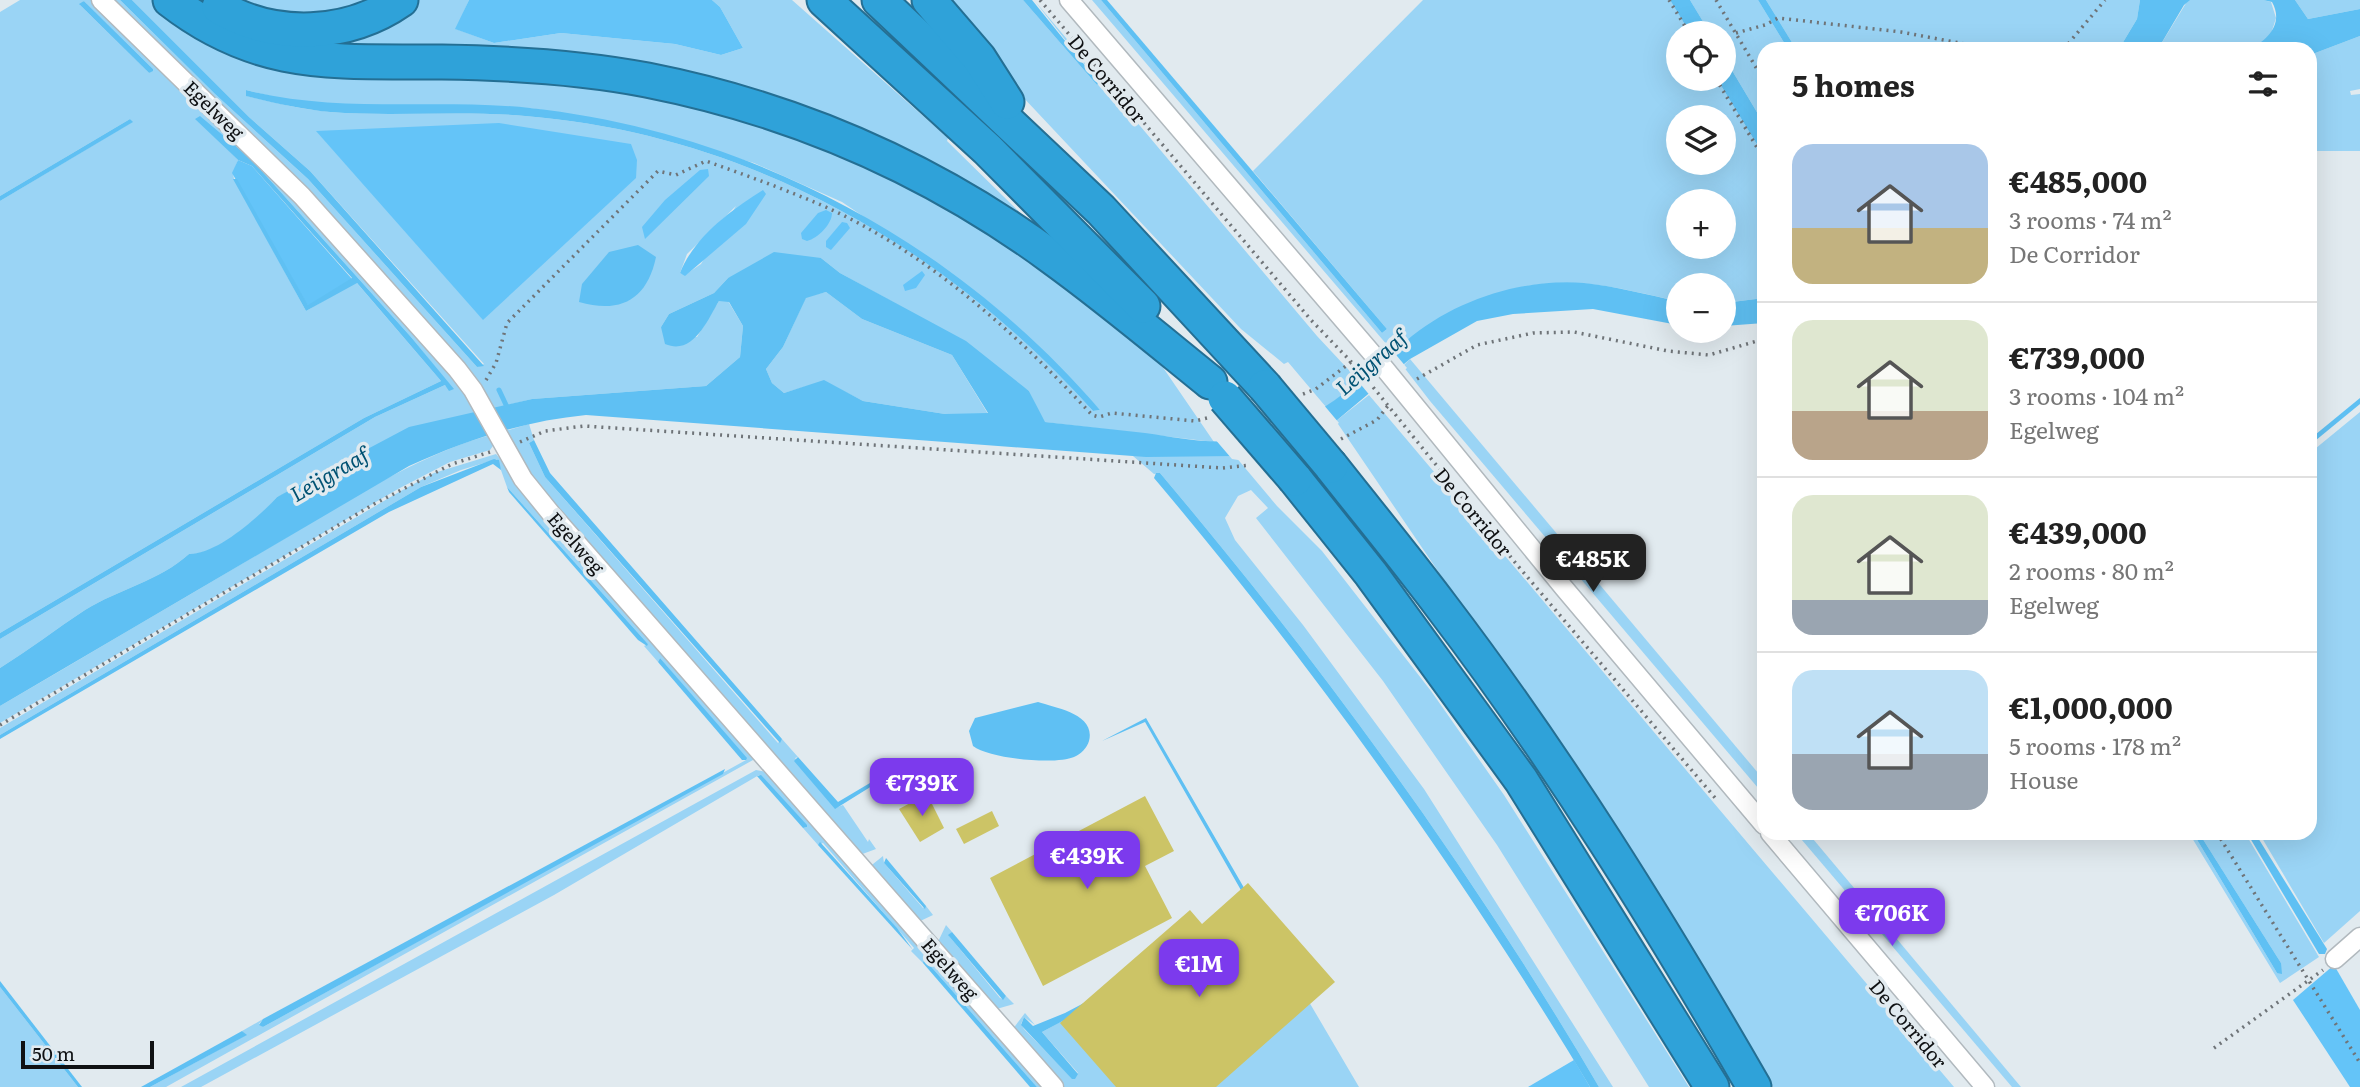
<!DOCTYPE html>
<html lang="en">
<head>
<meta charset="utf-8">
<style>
	body { margin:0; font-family:Literata,serif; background:#f6f6f6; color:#222; height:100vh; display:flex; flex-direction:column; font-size:26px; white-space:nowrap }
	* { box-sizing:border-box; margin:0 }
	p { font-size:23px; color:#767676 }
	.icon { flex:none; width:38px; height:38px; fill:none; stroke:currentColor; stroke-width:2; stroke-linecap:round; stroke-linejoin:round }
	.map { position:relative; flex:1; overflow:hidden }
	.drawer { position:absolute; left:1757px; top:42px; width:560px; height:798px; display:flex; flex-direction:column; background:#fff; border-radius:21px; box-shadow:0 7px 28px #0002 }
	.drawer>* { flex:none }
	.buttons { position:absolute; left:1666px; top:21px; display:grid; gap:14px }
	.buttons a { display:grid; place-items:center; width:70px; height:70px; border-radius:50%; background:#fff; box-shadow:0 7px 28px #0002; font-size:35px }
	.scale { position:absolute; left:21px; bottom:18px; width:133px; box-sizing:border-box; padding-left:7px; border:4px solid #0f1113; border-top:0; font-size:19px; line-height:24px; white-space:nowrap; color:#0f1113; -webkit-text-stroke:5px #e1eaef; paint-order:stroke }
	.price { position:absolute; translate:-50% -60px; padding:0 16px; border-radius:14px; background:#7c3aed; color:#fff; font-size:23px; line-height:46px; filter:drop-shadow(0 2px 4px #0008) }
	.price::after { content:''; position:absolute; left:50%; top:42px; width:21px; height:16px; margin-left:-10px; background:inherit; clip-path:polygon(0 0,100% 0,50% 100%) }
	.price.selected { background:#222; color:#fff }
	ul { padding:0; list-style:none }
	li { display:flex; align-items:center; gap:21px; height:175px; padding:0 35px }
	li+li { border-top:2px solid #e0e0e0 }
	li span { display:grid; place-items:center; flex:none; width:196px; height:140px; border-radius:21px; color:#555 }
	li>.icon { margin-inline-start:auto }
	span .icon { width:84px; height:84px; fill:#fffc; stroke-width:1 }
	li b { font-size:30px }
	h2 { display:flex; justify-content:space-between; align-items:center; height:84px; padding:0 35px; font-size:30px }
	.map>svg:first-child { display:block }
</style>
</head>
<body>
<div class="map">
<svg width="2360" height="1087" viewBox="0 0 2360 1087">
	<rect width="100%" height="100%" fill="#e1eaef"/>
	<g fill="#9ad4f5" fill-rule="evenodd">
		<path d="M20,0H91L262,164L458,379L457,383L477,412L277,497C260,517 216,556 189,554C159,581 119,589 85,610C56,629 29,650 0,668V639L375,417L445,385L453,389L411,337L251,159L196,119L238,160L233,173L234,179L306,311L356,282L441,381L364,418L0,633V201L132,122L130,119L0,196V12ZM84,1L153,69L149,73L80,5Z"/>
		<path d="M110,0H120L215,94L308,179L477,367L484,364L310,171L249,117L132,0H161L192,23L471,70L710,101L957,202L1151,350L1214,442L1044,422L1029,391L900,306L840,273L821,258L728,278L714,293L669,314L661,327L697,337L719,301H728L743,326L740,357L706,386L532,399L492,409ZM246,90L292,101L336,105L530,108L617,123L754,163L842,202L984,298L1020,329L1100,410L1093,411C945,247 749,134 525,116C460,110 394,117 330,112C301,109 274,103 247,96ZM402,129L637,160L317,132ZM736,206L701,264L685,275L680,273L687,254Z"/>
		<polygon points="220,0 387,0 326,23"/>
		<polygon points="412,0 469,0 456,29 494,43 561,33 675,44 721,55 743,48 720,7 712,0 792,0 948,138 947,141 1065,257 710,88 377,57 258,32"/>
		<polygon points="937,0 1023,0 1097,85 1099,83 1034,0 1317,336 1360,382 1326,407 1288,362 1284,364 1241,329 1021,95"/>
		<path d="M1092,0H1101L1382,333L1387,329L1253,171L1423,0H1670L1690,33H1678V79H1717L1764,156V298L1724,303V285H1678V301C1649,295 1619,287 1589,284C1515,276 1448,306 1394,353ZM1678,117H1724V163H1678ZM1678,201H1724V247H1678Z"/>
		<polygon points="1690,0 1758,0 1788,49 1764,49 1764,124 1724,57 1724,33 1710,33"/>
		<polygon points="1766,0 2140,0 2137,19 2119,49 1796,49"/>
		<polygon points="2188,0 2263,0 2271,2 2276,18 2270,37 2250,49 2158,49"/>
		<polygon points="2295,0 2360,0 2360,9 2308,19"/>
		<polygon points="2360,36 2360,89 2350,91 2351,95 2360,94 2360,151 2310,151 2310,55"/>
		<polygon points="826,292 862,319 952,355 988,414 945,414 863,401 824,381 784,393 772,383 766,369 783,347 806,297"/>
		<polygon points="1410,359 1764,780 1764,795 1430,401 1403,366"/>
		<polygon points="1369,395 1954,1087 1773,1087 1626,848 1336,421"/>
		<polygon points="2360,412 2360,911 2324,943 2259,833 2310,833 2310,453"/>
		<polygon points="529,424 534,440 529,443 545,477 778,743 782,739 798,757 795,758 835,808 843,805 868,842 869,839 876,849 857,856 529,477 505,431"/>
		<path d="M490,435L495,443L490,450L450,462L398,489L0,723V706C92,652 184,598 277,543C345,503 413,457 490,435Z"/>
		<polygon points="496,454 754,753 753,760 166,1087 150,1087 246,1035 242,1031 263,1019 259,1024 263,1027 746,760 660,658 658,662 644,646 648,644 507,487 497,459 461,470 421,487 0,735 0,728 399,492 434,473"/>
		<path d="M1133,456H1235L1277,506L1322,551L1431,691L1504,795L1689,1087H1649L1497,845L1383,681L1256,518L1268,508L1251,490L1238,496L1225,518L1235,540L1303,625L1424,789L1613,1087H1599C1471,869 1323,666 1160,473L1154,474Z"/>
		<polygon points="756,770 771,773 1047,1087 1037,1087 927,962 923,963 911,951 914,948 823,843 818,845 803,828 807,827 759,775 554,895 201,1087 181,1087"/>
		<polygon points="1796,833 1808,833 2021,1087 2012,1087"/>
		<polygon points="2189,833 2193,833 2277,973 2281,963 2199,833 2245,833 2319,957 2280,983"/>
		<polygon points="883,856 884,863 923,908 926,906 933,915 916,923 868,868"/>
		<polygon points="1258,915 1359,1087 1060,1087 1012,1030 1025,1013 1035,1025 1024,1017 1021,1024 1024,1029 1072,1078 1078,1073 1042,1032"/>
		<polygon points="946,925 952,932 949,936 1000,998 1003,999 1006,996 1014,1004 993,1010 936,946"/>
		<polygon points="0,987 78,1087 0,1087"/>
	</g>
	<g fill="#64c4f8">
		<polygon points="469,0 712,0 720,7 743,48 721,55 675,44 561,33 494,43 455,29"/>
		<polygon points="499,123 631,144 637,160 636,178 483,320 316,131"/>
		<polygon points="238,160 252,166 352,279 308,306 232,173"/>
		<polygon points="708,169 709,176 645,239 642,227 665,200 700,170"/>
		<path d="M763,190L766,194L746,224L685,276L680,273C694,237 731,210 763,190Z"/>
		<path d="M826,210L832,213C832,224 818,238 807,241L802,239L801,233L818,213Z"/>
		<polygon points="842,222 847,223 850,228 831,250 826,247 826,241"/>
		<polygon points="922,271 925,275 916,288 905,291 903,285"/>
		<polygon points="2334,965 2360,1010 2360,1087 2350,1087 2293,1000"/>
		<polygon points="1574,1060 1590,1087 1528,1087"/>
	</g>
	<g fill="#5fc0f3" fill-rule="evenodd">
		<polygon points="120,0 132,0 249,117 310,171 484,366 477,367 308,179 215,94"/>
		<polygon points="1023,0 1032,0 1099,83 1097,85"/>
		<polygon points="1101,0 1107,0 1387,329 1382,333"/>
		<polygon points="1670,0 1690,0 1710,33 1690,33"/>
		<polygon points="1758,0 1766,0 1796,49 1788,49"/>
		<polygon points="2140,0 2190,0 2184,5 2158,49 2119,49 2137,19"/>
		<path d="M2263,0H2295L2308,19L2360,9V36L2310,55V49H2250C2268,40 2284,23 2272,2Z"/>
		<polygon points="84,1 153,69 153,71 149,73 79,4"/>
		<polygon points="1724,57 1764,124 1764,156 1717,79 1724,79"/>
		<path d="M246,90C340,114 435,98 530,108C750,132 956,242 1100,410L1093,411C945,247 749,134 525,116C460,110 394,117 330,112C301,109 274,103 246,96Z"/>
		<polygon points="200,116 251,159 411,337 454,389 449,391 445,385 375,417 0,639 0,633 364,418 441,381 357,283 306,311 233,179 237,179 308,305 352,278 252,166 238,160 195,119"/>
		<polygon points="130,119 133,122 0,201 0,196"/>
		<path d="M638,245L656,257C647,300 620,314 579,302L582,284L609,252Z"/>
		<path d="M774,252L821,258L840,273L966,341L1029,391L1045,422C1078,426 1112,429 1145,433C1181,438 1220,447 1256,437C1319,421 1358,383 1406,341C1454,300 1522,278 1584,283C1616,286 1647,295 1678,301V325L1593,309L1513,314L1477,321L1410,359L1336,421L1235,456L1146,457L586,415C524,421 466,440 409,466L0,706V668C29,650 56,629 85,610C119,589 159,581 189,554C216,555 259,517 277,497L409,427L532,399L706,386L740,357L743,326L729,302L719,301C707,321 693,356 665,344L661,327L669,314L714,293L728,278ZM826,292L862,319L952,355L988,413L945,414L863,401L824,380L784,393L772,383L766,369L783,347L806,298Z"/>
		<polygon points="1764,298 1764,323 1724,326 1724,303"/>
		<polygon points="2360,398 2360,404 2310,445 2310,439"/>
		<polygon points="534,440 550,473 782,739 780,743 545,477 529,443"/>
		<polygon points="494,459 499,460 501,470 493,464 389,512 0,739 0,735 421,487"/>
		<path d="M1156,473H1160C1323,666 1471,869 1599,1087H1590C1460,871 1317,671 1154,478Z"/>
		<polygon points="507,487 648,644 647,646 638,640 509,492"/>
		<polygon points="660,658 747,758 746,760 742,760 658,662"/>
		<path d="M1038,702C1056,708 1096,714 1089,741C1087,748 1081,754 1074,757C1056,765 990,759 973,746L969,731L975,718Z"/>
		<polygon points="1146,718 1258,912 1254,913 1145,722 1102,741"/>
		<polygon points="798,757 838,802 907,761 909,763 835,809 794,761"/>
		<polygon points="725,769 723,774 263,1027 259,1025 263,1019"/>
		<polygon points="761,775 807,825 807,827 803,828 757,776"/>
		<polygon points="2193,833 2199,833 2281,963 2282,974 2277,973"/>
		<polygon points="2247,833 2255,833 2327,949 2325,954 2319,954"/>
		<polygon points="820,842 897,928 913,950 818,845"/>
		<polygon points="886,858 926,906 925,909 884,863"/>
		<polygon points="1239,921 1239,927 1042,1032 1078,1074 1075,1079 1072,1079 1021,1025 1024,1017 1033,1026 1065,1013"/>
		<polygon points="952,932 1006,996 1003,1000 948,935"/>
		<polygon points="924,961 927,962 1037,1087 1030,1087 923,963"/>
		<polygon points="0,981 82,1087 78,1087 0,987"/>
		<polygon points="242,1031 247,1035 150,1087 141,1087"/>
	</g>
	<g fill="#e1eaef">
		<polygon points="1392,350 1407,368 1372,398 1357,380"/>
		<polygon points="1323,404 1339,423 1286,454 1251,462 1232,459 1214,438 1280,429"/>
	</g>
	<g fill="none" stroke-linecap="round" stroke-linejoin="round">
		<polyline stroke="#5fc0f3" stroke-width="5" points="499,390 508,409"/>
	</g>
	<g fill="#ccc466">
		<polygon points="927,794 944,828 920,842 899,809"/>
		<polygon points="1145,796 1174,851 1145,866 1172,918 1043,986 990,878"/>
		<polygon points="992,811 999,826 964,844 956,829"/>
		<polygon points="1248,883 1335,982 1216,1087 1116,1087 1060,1023 1190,910 1202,924"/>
	</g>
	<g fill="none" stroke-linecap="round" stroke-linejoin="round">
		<defs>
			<g id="minor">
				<polyline points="101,0 302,196 457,369 473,390 523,479 553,516 1054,1087"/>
				<polyline points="1069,0 1376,358 1564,588 1764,825"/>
				<polyline points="1770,833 1985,1087"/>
				<polyline points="2335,959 2360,937"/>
			</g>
			<g id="motorway">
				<path d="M170,0C260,70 335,61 442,62C511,63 580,67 647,80C794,109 932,169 1053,258C1107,297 1158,340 1210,382"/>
				<polyline points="824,0 987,149 1143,306"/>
				<polyline points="879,0 1101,210 1265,387"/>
				<polyline points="929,0 979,58 1007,102"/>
				<path d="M219,7C275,40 348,37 401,0"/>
				<path d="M1331,466C1368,513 1406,559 1442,607C1557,758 1659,922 1754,1087"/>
				<polyline points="1295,479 1371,574 1521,780 1712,1087"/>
			</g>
		</defs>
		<use href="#minor" stroke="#b1b9be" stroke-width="21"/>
		<use href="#motorway" stroke="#246f94" stroke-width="37"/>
		<g stroke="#6f7478" stroke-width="3.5" stroke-dasharray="2 5" stroke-linecap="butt">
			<polyline points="1040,0 1311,320 1360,371 1518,566 1717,800"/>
			<polyline points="1669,0 1689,33"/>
			<polyline points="1716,0 1764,81"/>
			<polyline points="1736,33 1765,25 1778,18 1901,32 1981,47 2025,49"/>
			<polyline points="2041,49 2068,44 2105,0"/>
			<polyline points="1716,79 1764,159"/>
			<polyline points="1417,379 1477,345 1533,333 1574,332 1668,351 1709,355 1764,339"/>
			<path d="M486,380L496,363L507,323L658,171L676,175L706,161C748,176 790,191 830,209C930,255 1018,335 1092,415L1099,417L1112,413L1195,421L1211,417"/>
			<polyline points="1303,394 1316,389 1351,362"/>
			<polyline points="1341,439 1377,420 1390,403"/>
			<polyline points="520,442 545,431 584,426 1222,468 1250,465"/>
			<polyline points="0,725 374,504 452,464 490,452"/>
			<polyline points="2217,833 2360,1063"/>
			<polyline points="2214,1048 2323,970"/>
		</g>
		<use href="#minor" stroke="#fff" stroke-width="18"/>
		<use href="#motorway" stroke="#2fa2d9" stroke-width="33"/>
		<defs>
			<g id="motorway-bridge">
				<polyline points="1265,387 1331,466"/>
				<polyline points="1225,398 1295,479"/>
			</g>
		</defs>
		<use href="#motorway-bridge" stroke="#246f94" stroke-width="37" stroke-linecap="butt"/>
		<use href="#motorway-bridge" stroke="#2fa2d9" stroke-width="33"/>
	</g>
	<g text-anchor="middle" stroke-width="7" stroke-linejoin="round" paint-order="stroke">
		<g font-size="19" fill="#0f1113" stroke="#e1eaef">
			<text transform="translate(1107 79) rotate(50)" y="7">De Corridor</text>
			<text transform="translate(214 110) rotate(44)" y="7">Egelweg</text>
			<text transform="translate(1473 512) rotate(50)" y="7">De Corridor</text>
			<text transform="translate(576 543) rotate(49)" y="7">Egelweg</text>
			<text transform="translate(950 969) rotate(49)" y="7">Egelweg</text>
			<text transform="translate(1908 1024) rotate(50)" y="7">De Corridor</text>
		</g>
		<g font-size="21" font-style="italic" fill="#005273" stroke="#e1eaef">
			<text transform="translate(1372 363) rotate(-41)" y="7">Leijgraaf</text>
			<text transform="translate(330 475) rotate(-30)" y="7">Leijgraaf</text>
		</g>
	</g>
</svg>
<div class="buttons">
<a><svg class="icon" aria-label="locate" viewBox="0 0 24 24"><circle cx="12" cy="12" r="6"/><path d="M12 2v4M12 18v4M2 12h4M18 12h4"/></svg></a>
<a><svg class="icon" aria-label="layers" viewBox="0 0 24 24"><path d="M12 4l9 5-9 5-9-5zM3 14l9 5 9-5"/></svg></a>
<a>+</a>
<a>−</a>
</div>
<div class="scale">50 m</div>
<b class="price selected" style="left:1593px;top:594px">€485K</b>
<b class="price" style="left:922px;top:818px">€739K</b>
<b class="price" style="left:1087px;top:891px">€439K</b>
<b class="price" style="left:1892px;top:948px">€706K</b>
<b class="price" style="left:1199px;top:999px">€1M</b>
<section class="drawer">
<h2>5 homes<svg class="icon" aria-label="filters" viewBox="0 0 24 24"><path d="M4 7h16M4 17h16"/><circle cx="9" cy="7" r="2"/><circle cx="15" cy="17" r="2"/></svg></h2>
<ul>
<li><span style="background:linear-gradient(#a9c7e8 60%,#c2b280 0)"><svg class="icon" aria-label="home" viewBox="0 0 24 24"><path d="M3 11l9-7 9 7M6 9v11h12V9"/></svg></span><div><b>€485,000</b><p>3 rooms · 74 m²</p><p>De Corridor</p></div></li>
<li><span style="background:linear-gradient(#dfe7d0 65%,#b9a48a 0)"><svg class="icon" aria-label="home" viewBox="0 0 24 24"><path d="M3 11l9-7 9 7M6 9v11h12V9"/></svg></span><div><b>€739,000</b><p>3 rooms · 104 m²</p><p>Egelweg</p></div></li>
<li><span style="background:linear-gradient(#dfe7d0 75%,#9aa5b1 0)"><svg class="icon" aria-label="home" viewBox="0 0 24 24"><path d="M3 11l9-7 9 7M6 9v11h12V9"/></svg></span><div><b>€439,000</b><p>2 rooms · 80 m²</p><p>Egelweg</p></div></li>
<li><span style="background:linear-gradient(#bfe0f5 60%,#9aa5b1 0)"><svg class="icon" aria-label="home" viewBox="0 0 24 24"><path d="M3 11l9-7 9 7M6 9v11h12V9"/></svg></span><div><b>€1,000,000</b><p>5 rooms · 178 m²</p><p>House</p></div></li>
</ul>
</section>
</div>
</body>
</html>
